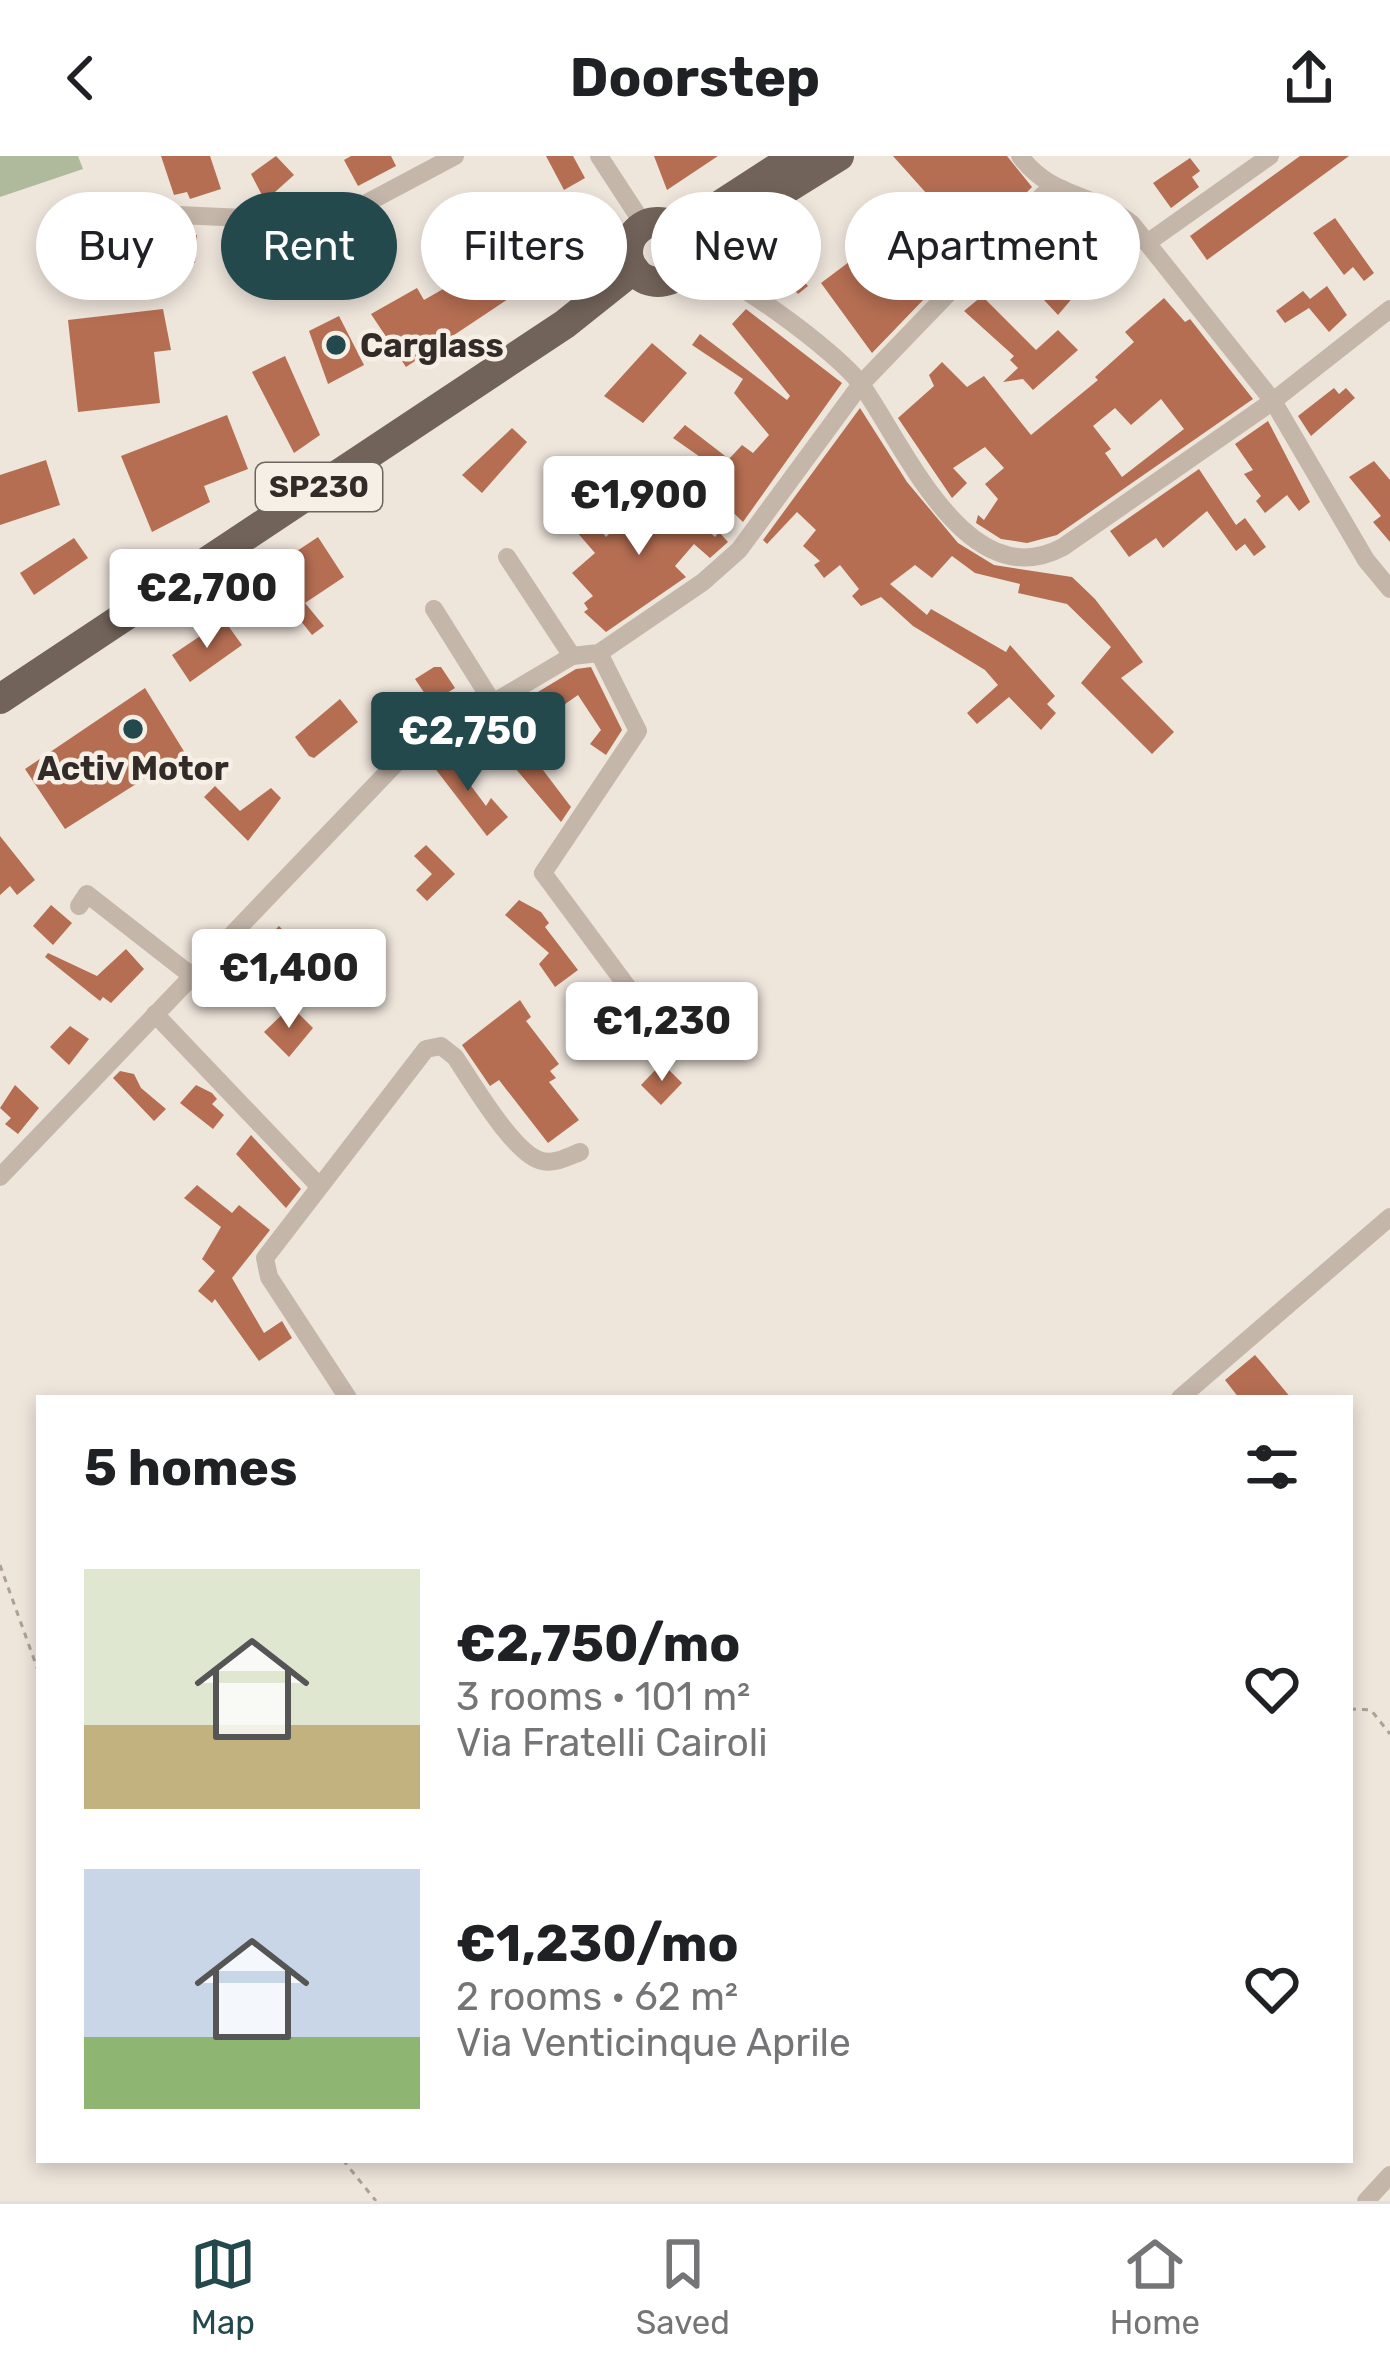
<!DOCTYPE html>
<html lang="en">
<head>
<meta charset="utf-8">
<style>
	body { margin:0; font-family:Rubik,sans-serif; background:#f6f6f6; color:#202124; height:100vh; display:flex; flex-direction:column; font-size:45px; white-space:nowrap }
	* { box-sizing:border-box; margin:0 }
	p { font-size:39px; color:#757577 }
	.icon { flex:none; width:66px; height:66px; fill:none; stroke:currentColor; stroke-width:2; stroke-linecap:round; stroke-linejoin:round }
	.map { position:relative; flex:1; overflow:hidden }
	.sheet { position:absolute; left:36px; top:1239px; width:1317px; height:768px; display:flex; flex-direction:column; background:#fff; border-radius:0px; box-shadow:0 6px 18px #0003 }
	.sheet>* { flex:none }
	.top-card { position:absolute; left:36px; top:36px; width:1320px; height:108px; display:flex; gap:24px }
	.price { position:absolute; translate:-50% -102px; padding:0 27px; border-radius:12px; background:#fff; color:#222; font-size:39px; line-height:78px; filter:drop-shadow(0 3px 6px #0008) }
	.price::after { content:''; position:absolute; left:50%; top:72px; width:36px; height:27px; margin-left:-18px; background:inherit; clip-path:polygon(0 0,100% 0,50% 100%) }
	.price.selected { background:#23494d; color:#fff }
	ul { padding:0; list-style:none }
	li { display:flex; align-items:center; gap:36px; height:300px; padding:0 48px }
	li span { display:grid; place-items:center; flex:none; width:336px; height:240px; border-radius:0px; color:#555 }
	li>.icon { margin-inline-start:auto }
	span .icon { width:144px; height:144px; fill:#fffc; stroke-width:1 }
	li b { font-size:51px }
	h2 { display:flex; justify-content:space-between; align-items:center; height:144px; padding:0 48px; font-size:51px }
	.pill { padding:0 42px; border-radius:54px; background:#fff; box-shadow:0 6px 18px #0003; font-size:42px; line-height:108px }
	.pill.selected { background:#23494d; color:#fff }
	header { display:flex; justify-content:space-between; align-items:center; height:156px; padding:0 48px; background:#fff; font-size:54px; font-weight:700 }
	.menu { display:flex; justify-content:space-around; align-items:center; height:168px; border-top:3px solid #e0e0e0; background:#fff; font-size:33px; color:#757577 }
	.menu a { display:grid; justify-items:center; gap:6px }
	.menu .selected { color:#23494d }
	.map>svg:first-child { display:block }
</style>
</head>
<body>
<header><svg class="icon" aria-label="back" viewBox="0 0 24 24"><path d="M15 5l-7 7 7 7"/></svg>Doorstep<svg class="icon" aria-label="share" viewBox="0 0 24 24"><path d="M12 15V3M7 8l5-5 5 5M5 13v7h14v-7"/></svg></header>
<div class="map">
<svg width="1390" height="2045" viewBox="0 0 1390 2045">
	<rect width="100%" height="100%" fill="#eee5db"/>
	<polygon fill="#afba9d" points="0,0 78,0 83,13 0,41"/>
	<g fill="#b56e52" fill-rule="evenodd">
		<polygon points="161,0 210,0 221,33 190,43 187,36 174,39"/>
		<polygon points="276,0 294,19 265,45 251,18"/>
		<polygon points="351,0 391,0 396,10 358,30 344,4"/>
		<polygon points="546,0 573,0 585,22 564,34"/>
		<polygon points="654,0 718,0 667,34"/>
		<polygon points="893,0 1007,0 1032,31 872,197 821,127 897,70 890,62 900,54 909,64 927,38"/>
		<polygon points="1300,0 1349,0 1207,104 1190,80"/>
		<polygon points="1190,2 1200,15 1192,21 1199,31 1171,52 1153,27"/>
		<polygon points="1061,47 1124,82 1108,101 1047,59 1031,74 1034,78 1026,87 1045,103 1050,99 1081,132 1058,159 1003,100 1051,50"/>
		<polygon points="1335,62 1374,117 1364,125 1353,111 1344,119 1313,77"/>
		<polygon points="156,78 197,79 195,107 154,106"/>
		<polygon points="530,83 547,110 544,119 406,211 371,158 417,132 424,144"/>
		<polygon points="772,90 808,130 798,138 791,130 779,141 743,117"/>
		<polygon points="1327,130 1347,159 1329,176 1309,152 1285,167 1276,155 1303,135 1310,143"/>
		<polygon points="982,140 1036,194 1058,174 1078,194 1033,234 1023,223 1003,226 1018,212 1010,204 1014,200 964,155"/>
		<path d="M1164,142L1185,166L1190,163L1253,243L1057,379L1027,387L1001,383L976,367L978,359L984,364L998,343L985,328L1004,312L985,291L953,312L967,327L952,342L898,262L934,230L929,219L942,206L967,231L984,220L1031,279L1098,224L1095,221L1134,186L1125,176ZM1161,243L1184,273L1122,321L1105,297L1111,293L1093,270L1115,252L1131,269Z"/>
		<polygon points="163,153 171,194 154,196 160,247 78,256 68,164"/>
		<polygon points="746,153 842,227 743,366 719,343 733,324 673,282 685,269 729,303 742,289 753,297 769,279 734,237 743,223 692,189 700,178 787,244 790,240 732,168"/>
		<polygon points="339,160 364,209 328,228 309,175"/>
		<polygon points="652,187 687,217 643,267 604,240"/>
		<polygon points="285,200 320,279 294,297 252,216"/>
		<polygon points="1334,232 1339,238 1346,232 1355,242 1311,280 1298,260"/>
		<polygon points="860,252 907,326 958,387 994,409 1072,421 1095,443 1143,506 1121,522 1174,576 1152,598 1081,527 1111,491 1067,448 1018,437 1020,428 975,417 952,400 932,422 915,409 890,428 927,459 931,453 1006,496 1010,489 1055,540 1047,548 1056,557 1041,574 1009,541 977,568 967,557 998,529 985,514 913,470 881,441 861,450 852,440 859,433 840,409 824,422 814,409 820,405 803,390 816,374 797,356 767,388 763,384"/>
		<polygon points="227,259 248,313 204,330 210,346 152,376 121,300"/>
		<polygon points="1268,265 1310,346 1299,355 1287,339 1265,357 1256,345 1261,340 1244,318 1253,314 1235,288"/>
		<polygon points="512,272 527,286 482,337 462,319"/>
		<polygon points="46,304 60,349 0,369 0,319"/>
		<polygon points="1374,305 1390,324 1390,386 1373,366 1381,360 1349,321"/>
		<polygon points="1199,313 1236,369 1245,362 1266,391 1254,400 1245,388 1236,395 1207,355 1163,392 1156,382 1129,401 1110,375"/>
		<polygon points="658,330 715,381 719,376 728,386 710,402 694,388 675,410 686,421 606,476 584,456 588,453 584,447 593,440 572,417 595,397 576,375 591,363 606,381"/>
		<polygon points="318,381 344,421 305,447 324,470 312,479 293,455 269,471 243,431"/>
		<polygon points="74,382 88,402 34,439 20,417"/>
		<polygon points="224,464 242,489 190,526 172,499"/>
		<polygon points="434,511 441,511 455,532 431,547 415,523"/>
		<polygon points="591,511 622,574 606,599 590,588 601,574 578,539 518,581 571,651 561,666 480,571 576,513"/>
		<polygon points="145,532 185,597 65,673 25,613"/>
		<polygon points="340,543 358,566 314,602 309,600 295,581"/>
		<polygon points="443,592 486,650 491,642 508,661 487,680 427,602"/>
		<polygon points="215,630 240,655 271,632 281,642 248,685 204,641"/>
		<polygon points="0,680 35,724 17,739 10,730 0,739"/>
		<polygon points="426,689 455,718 427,745 416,734 432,718 414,700"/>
		<polygon points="519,744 541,756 549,767 545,771 578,814 555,831 539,808 549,797 505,759"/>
		<polygon points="51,749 72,767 53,789 33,770"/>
		<polygon points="279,770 295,787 271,812 279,821 256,844 245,834 258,820 239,801 262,778 266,783"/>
		<polygon points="126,793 144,813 111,847 103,841 100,845 45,801 48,797 97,820"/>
		<polygon points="726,828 745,848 723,870 708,854 715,848 711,842"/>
		<polygon points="520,844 531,861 526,865 559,908 550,915 556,922 549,926 579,964 548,987 499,924 490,930 462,889"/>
		<polygon points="291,850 313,872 289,901 264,876"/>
		<polygon points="70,870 89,883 69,909 50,891"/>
		<polygon points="662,907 682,927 661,949 641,929"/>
		<polygon points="120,915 134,918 141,932 166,953 154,965 113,922"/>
		<polygon points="15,929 39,952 18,978 5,968 11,962 0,952"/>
		<polygon points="196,929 212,937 217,943 212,948 224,959 213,973 180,947"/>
		<polygon points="251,979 301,1033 286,1052 236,998"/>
		<polygon points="197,1029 232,1057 239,1049 270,1074 232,1122 264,1177 282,1165 292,1182 259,1205 215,1143 212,1147 198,1135 215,1115 202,1103 221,1071 184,1042"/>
		<polygon points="1255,1199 1262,1207 1291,1242 1239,1242 1225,1224"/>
	</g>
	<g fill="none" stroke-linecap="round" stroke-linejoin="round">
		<g stroke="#afa093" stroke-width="3" stroke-dasharray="6 6" stroke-linecap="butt">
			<polyline points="0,1409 39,1517"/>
			<polyline points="1350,1553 1371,1554 1390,1578"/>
			<polyline points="343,2004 376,2045"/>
		</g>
		<g stroke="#c4b6a9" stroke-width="18">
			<polyline points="599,0 644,69"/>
			<path d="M1020,0C1051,42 1092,36 1132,68L1273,245L1366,404L1390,433"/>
			<polyline points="178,59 331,66 455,0"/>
			<polyline points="1147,87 1270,0"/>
			<path d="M687,106C725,113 836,195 860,227C903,286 966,443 1063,391L1273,245L1390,153"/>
			<polyline points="507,401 572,500"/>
			<polyline points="434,453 491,544"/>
			<polyline points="599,497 638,575 543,717 652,864"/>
			<polyline points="79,750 87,738 192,820"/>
			<polyline points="155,858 319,1030"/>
			<polyline points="0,1021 402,601 572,500 599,497 703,426 739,394 861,228 1044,38 1062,33"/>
			<path d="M348,1242L269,1121L265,1102L426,893L441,890L455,901C472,926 514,999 542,1005C555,1008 567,1001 580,996"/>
			<polyline points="1180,1242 1390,1061"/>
			<polyline points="1366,2045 1390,2019"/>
		</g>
		<g stroke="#72635a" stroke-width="30">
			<circle cx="658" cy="96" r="30"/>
			<polyline points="680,75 796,0"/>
			<polyline points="688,94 839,0"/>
			<polyline points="0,543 565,168 634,113"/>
		</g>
	</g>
	<g fill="#23494d" stroke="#f6efe6" stroke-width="4.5">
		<circle cx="336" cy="189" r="12"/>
		<circle cx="133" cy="573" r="12"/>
	</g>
	<g text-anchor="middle" stroke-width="9" stroke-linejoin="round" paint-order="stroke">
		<rect fill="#f6efe6" stroke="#6d6660" stroke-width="3" x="256" y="307" width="126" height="48" rx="9"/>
		<g font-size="30" font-weight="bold" fill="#322b27">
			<text x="319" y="341">SP230</text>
		</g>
		<g font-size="33" font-weight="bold" fill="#322b27" stroke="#f6efe6" text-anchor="start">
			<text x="360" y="201">Carglass</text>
			<text x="133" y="624" text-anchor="middle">Activ Motor</text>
		</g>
	</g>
</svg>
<b class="price" style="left:639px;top:402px">€1,900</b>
<b class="price" style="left:207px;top:495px">€2,700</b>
<b class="price selected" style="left:468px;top:638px">€2,750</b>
<b class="price" style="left:289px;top:875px">€1,400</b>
<b class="price" style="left:662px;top:928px">€1,230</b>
<div class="top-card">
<a class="pill">Buy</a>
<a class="pill selected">Rent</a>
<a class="pill">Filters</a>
<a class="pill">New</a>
<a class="pill">Apartment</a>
</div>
<section class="sheet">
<h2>5 homes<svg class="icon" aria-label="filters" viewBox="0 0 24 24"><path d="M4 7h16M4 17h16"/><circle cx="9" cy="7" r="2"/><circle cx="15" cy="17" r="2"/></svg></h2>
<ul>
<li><span style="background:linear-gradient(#dfe7d0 65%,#c2b280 0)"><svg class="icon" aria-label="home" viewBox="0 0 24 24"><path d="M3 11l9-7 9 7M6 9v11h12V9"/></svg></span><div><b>€2,750/mo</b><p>3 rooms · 101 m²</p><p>Via Fratelli Cairoli</p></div><svg class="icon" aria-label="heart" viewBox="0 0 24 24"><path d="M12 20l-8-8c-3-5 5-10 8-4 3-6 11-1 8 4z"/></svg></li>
<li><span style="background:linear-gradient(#c9d6e8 70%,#8fb573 0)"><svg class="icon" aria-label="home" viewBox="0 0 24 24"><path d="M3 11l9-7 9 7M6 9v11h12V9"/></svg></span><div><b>€1,230/mo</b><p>2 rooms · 62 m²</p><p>Via Venticinque Aprile</p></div><svg class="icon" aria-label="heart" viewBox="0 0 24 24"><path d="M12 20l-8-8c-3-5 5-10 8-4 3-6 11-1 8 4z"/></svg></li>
</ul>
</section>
</div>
<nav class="menu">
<a class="selected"><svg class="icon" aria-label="map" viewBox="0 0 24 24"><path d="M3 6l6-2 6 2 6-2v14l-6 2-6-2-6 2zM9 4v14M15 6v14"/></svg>Map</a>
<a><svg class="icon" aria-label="saved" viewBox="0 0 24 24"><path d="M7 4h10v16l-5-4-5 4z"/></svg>Saved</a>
<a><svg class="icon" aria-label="home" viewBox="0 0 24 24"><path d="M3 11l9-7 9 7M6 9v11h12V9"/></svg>Home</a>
</nav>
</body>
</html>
